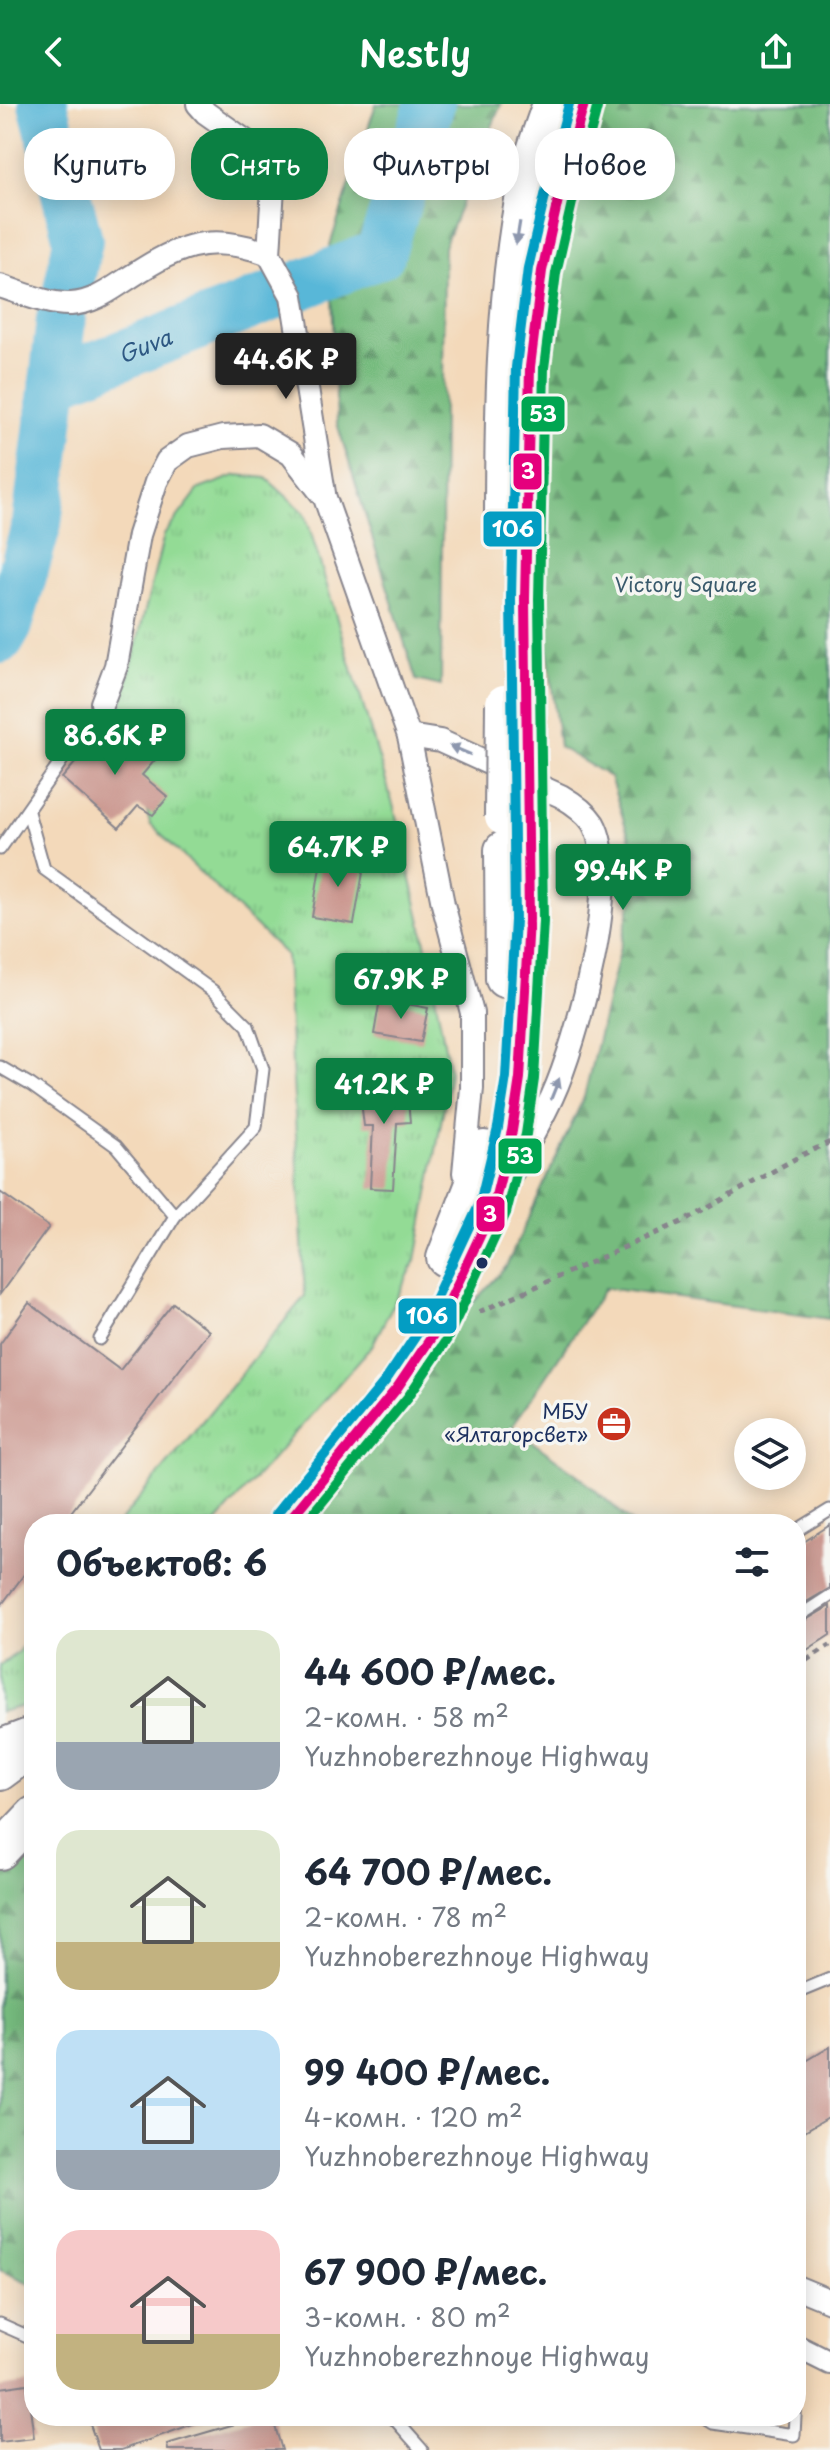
<!DOCTYPE html>
<html lang="ru">
<head>
<meta charset="utf-8">
<style>
	body { margin:0; font-family:"Playpen Sans",sans-serif; background:#f6f6f7; color:#1f2937; height:100vh; display:flex; flex-direction:column; font-size:30px; white-space:nowrap }
	* { box-sizing:border-box; margin:0 }
	p { font-size:26px; color:#747a83 }
	.icon { flex:none; width:44px; height:44px; fill:none; stroke:currentColor; stroke-width:2; stroke-linecap:round; stroke-linejoin:round }
	.map { position:relative; flex:1; overflow:hidden }
	.drawer { position:absolute; left:24px; top:1410px; width:782px; height:912px; display:flex; flex-direction:column; background:#fff; border-radius:32px; box-shadow:0 4px 20px #0003 }
	.drawer>* { flex:none }
	.top-card { position:absolute; left:24px; top:24px; width:782px; height:72px; display:flex; gap:16px }
	.tools { position:absolute; left:734px; top:1314px; display:grid; gap:16px }
	.tools a { display:grid; place-items:center; width:72px; height:72px; border-radius:50%; background:#fff; box-shadow:0 4px 20px #0003; font-size:40px }
	.price { position:absolute; translate:-50% -68px; padding:0 18px; border-radius:8px; background:#0b8043; color:#fff; font-size:26px; line-height:52px; filter:drop-shadow(0 2px 4px #0008) }
	.price::after { content:''; position:absolute; left:50%; top:48px; width:24px; height:18px; margin-left:-12px; background:inherit; clip-path:polygon(0 0,100% 0,50% 100%) }
	.price.on { background:#222; color:#fff }
	ul { padding:0; list-style:none }
	li { display:flex; align-items:center; gap:24px; height:200px; padding:0 32px }
	li span { display:grid; place-items:center; flex:none; width:224px; height:160px; border-radius:24px; color:#555 }
	li>.icon { margin-inline-start:auto }
	span .icon { width:96px; height:96px; fill:#fffc; stroke-width:1 }
	li b { font-size:34px }
	h2 { display:flex; justify-content:space-between; align-items:center; height:96px; padding:0 32px; font-size:34px }
	.tag { padding:0 28px; border-radius:32px; background:#fff; box-shadow:0 4px 20px #0003; font-size:28px; line-height:72px }
	.tag.on { background:#0b8043; color:#fff }
	header { display:flex; justify-content:space-between; align-items:center; height:104px; padding:0 32px; background:#0b8043; color:#fff; font-size:36px; font-weight:600 }
	.map>svg:first-child { display:block }
</style>
</head>
<body>
<header><svg class="icon" aria-label="back" viewBox="0 0 24 24"><path d="M15 5l-7 7 7 7"/></svg>Nestly<svg class="icon" aria-label="share" viewBox="0 0 24 24"><path d="M12 15V3M7 8l5-5 5 5M5 13v7h14v-7"/></svg></header>
<div class="map">
<svg width="830" height="2346" viewBox="0 0 830 2346">
	<defs>
		<pattern id="grass-tufts" width="24" height="20" patternUnits="userSpaceOnUse" patternTransform="scale(2)"><rect width="24" height="20" fill="#93db95"/><path d="M3 7l-1-3M5 7V3M7 7l1-3M15 17l-1-3M17 17v-4M19 17l1-3" fill="none" stroke="#7ebc83"/></pattern>
		<pattern id="forest-firs" width="22" height="20" patternUnits="userSpaceOnUse" patternTransform="scale(2)"><rect width="22" height="20" fill="#76bb7e"/><path d="M5 1l3.5 6h-7zM16 11l3.5 6h-7z" fill="#60986a"/></pattern>
	</defs>
	<rect width="100%" height="100%" fill="#f6f6f2"/>
	<filter id="ink" filterUnits="userSpaceOnUse"><feTurbulence type="fractalNoise" baseFrequency=".0125" numOctaves="2"/><feDisplacementMap in="SourceGraphic" scale="16" xChannelSelector="R" yChannelSelector="G"/><feConvolveMatrix kernelMatrix="1 2 1 2 8 2 1 2 1" color-interpolation-filters="sRGB"/></filter>
	<filter id="wash" filterUnits="userSpaceOnUse"><feTurbulence type="fractalNoise" baseFrequency=".006" numOctaves="4" result="noise"/><feDisplacementMap in="SourceGraphic" scale="32" xChannelSelector="R" yChannelSelector="G"/><feGaussianBlur stdDeviation="1.8" result="paint"/><feColorMatrix in="noise" values="0 0 0 0 0 0 0 0 0 0 0 0 0 0 0 0 0 1.4 0 .05"/><feComposite in="paint" operator="in"/></filter>
	<g filter="url(#wash)">
		<rect width="100%" height="100%" fill="#f3d9ba"/>
		<g fill="url(#grass-tufts)" stroke="#57857a" stroke-width="2">
			<polygon points="237,371 266,374 305,409 394,704 421,818 450,969 416,1156 372,1242 215,1420 118,1420 305,1192 286,851 150,720 121,602 164,431 199,385"/>
			<polygon points="34,1527 34,1594 23,1602 0,1608 0,1561 17,1549"/>
		</g>
		<g fill="url(#forest-firs)" stroke="#48756e" stroke-width="2">
			<polygon points="376,0 501,0 444,143 441,582 416,576 337,319 330,141"/>
			<polygon points="601,0 830,0 830,1215 605,1184 512,1323 579,1372 634,1420 294,1420 407,1270 506,1163 584,993 639,764 610,673 559,643 541,487 550,205"/>
			<polygon points="34,1736 34,2181 0,2166 0,1770"/>
		</g>
		<g fill="none" stroke-linecap="round" stroke-linejoin="round">
			<g stroke="#59b7d8" stroke-width="50">
				<polyline points="43,0 78,136 68,186"/>
				<polyline points="54,278 61,215"/>
				<path id="s1" d="M0,535L8,521L37,419L54,278L380,150L430,0"/>
			</g>
		</g>
		<g id="blocks">
			<g fill="#cb978f">
				<polygon points="111,618 155,656 142,671 168,693 153,711 138,702 119,724 62,674"/>
				<polygon points="322,750 365,757 354,820 312,813"/>
				<polygon points="380,895 428,904 421,938 374,930"/>
				<polygon points="406,976 410,1018 397,1019 393,1085 370,1084 373,1022 364,1022 359,980"/>
				<polygon points="0,1088 49,1123 0,1190"/>
				<polygon points="29,1199 120,1266 173,1199 209,1227 62,1420 34,1420 34,1457 0,1503 0,1240"/>
				<polygon points="830,1421 830,1484 796,1504 796,1443"/>
				<polygon points="830,1502 830,1531 796,1553 796,1522"/>
				<polygon points="830,1943 830,2012 796,2032 796,1963"/>
				<polygon points="27,2280 34,2334 0,2338 0,2284"/>
				<polygon points="87,2312 206,2312 207,2315 121,2346 99,2346"/>
				<polygon points="262,2312 272,2312 282,2346 168,2346 167,2340"/>
			</g>
		</g>
	</g>
	<g filter="url(#ink)">
		<use href="#blocks" fill-opacity="0" stroke="#87848c" stroke-width="2"/>
		<g fill="none" stroke-linecap="round" stroke-linejoin="round">
			<defs>
				<g id="service">
					<polyline points="28,708 44,765 213,887 248,922 263,965 256,1023 175,1112"/>
					<polyline points="0,745 102,599"/>
					<polyline points="0,963 31,981 116,1042 175,1112 100,1235"/>
					<polyline points="796,1427 830,1406"/>
					<polyline points="796,1514 830,1492"/>
					<polyline points="796,1889 830,1875"/>
					<polyline points="0,2220 34,2235"/>
					<polyline points="392,2312 422,2346"/>
					<polyline points="702,2312 713,2319 794,2331 796,2294"/>
				</g>
				<g id="minor">
					<polyline points="198,0 206,9 257,45 273,82 269,150 292,192 324,389"/>
					<path d="M0,182C22,189 48,201 71,200C90,199 106,189 121,179C174,144 206,126 269,150"/>
					<polyline points="102,599 116,562 139,431 156,378 167,357 188,342 223,333 259,331 291,350 325,394 409,632 443,800 472,909 472,984 464,1069"/>
					<path d="M409,632L440,637L561,692C573,699 585,707 593,719C623,772 577,939 552,993C540,1019 526,1044 512,1069"/>
					<polyline points="796,2183 830,2197"/>
					<polyline points="796,2242 830,2259"/>
				</g>
				<polyline id="primary" points="0,1669 34,1644"/>
				<g id="trunk">
					<path d="M503,421C503,308 504,193 526,81C531,54 542,27 551,0"/>
					<polyline points="526,607 525,495 530,263 542,167 560,87 584,0"/>
					<polyline points="503,746 504,875"/>
					<polyline points="445,1154 477,1072 484,1045"/>
					<polyline points="286,1420 397,1284 435,1228 493,1104 512,1027 520,974 529,816 526,710"/>
					<polyline points="0,1644 34,1631"/>
					<polyline points="0,1747 34,1711"/>
				</g>
			</defs>
			<use href="#service" stroke="#87848c" stroke-width="15"/>
			<use href="#minor" stroke="#87848c" stroke-width="26"/>
			<use href="#primary" stroke="#87848c" stroke-width="38"/>
			<use href="#trunk" stroke="#87848c" stroke-width="40"/>
			<g stroke="#87848c" stroke-width="5" stroke-dasharray="6 6" stroke-linecap="butt">
				<polyline points="479,1208 688,1115 800,1052 830,1038"/>
				<polyline points="796,1563 830,1541"/>
			</g>
			<use href="#service" stroke="#fff" stroke-width="11"/>
			<use href="#minor" stroke="#fff" stroke-width="22"/>
			<use href="#primary" stroke="#fff" stroke-width="34"/>
			<use href="#trunk" stroke="#fff" stroke-width="36"/>
			<defs>
				<polyline id="trunk-bridge" points="503,713 504,599"/>
			</defs>
			<use href="#trunk-bridge" stroke="#87848c" stroke-width="40" stroke-linecap="butt"/>
			<use href="#trunk-bridge" stroke="#fff" stroke-width="36"/>
			<defs>
				<polyline id="bus-1" points="286,1420 397,1284 435,1228 493,1104 512,1027 520,974 529,816 525,495 530,263 542,167 560,87 584,0"/>
				<polyline id="bus-2" points="304,1420 408,1293 447,1235 506,1109 526,1030 534,975 543,817 539,495 544,264 556,169 574,90 597,4"/>
				<polyline id="bus-3" points="275,1411 386,1276 423,1221 480,1099 498,1024 506,973 515,816 511,495 516,263 528,164 547,83 569,0"/>
			</defs>
			<use href="#bus-1" stroke="#f6f6f2" stroke-width="16"/>
			<use href="#bus-2" stroke="#f6f6f2" stroke-width="16"/>
			<use href="#bus-3" stroke="#f6f6f2" stroke-width="16"/>
			<use href="#bus-1" stroke="#e5007d" stroke-width="10"/>
			<use href="#bus-2" stroke="#00a651" stroke-width="10"/>
			<use href="#bus-3" stroke="#039dc3" stroke-width="10"/>
		</g>
		<defs><path id="oneway-solid" d="M-6-.8H1V-3.2L6.5 0L1 3.2V.8H-6Z" transform="scale(2)"/></defs>
		<g fill="#8d97ae">
			<use href="#oneway-solid" transform="translate(518 129) rotate(99)"/>
			<use href="#oneway-solid" transform="translate(460 646) rotate(-157)"/>
			<use href="#oneway-solid" transform="translate(555 985) rotate(-68)"/>
		</g>
	</g>
	<defs>
		<symbol id="office-disc" viewBox="-11 -11 22 22"><circle r="9.5" fill="#c8321e" stroke="#f6f6f2"/><path d="M-6-3h4V-5.5h4V-3h4V5H-6ZM-1-4.5V-3h2v-1.5ZM-6 0V1H6V0Z" fill="#fff"/></symbol>
	</defs>
	<g fill-rule="evenodd">
		<use href="#office-disc" x="594" y="1300" width="40" height="40"/>
	</g>
	<circle fill="#1b2f5e" stroke="#f6f6f2" stroke-width="3" cx="482" cy="1159" r="7"/>
	<g text-anchor="middle" stroke-width="7" stroke-linejoin="round" paint-order="stroke">
		<g font-size="20" fill="#395a6c" stroke="#f6f6f2">
			<text x="686" y="488">Victory Square</text>
		</g>
		<g font-size="20" fill="#1b2f5e" stroke="#f6f6f2" text-anchor="end">
			<text x="588" y="1315">МБУ<tspan x="588" dy="23">«Ялтагорсвет»</tspan></text>
		</g>
		<g font-size="22" font-style="italic" fill="#2e5883" stroke="#f6f6f2">
			<text dy="8" stroke="none"><textPath href="#s1" startOffset="362">Guva</textPath></text>
		</g>
	</g>
	<g stroke="#f6f6f2" stroke-width="3">
		<rect x="520" y="291" width="46" height="38" rx="8" fill="#00a651"/>
		<rect x="512" y="348" width="31" height="39" rx="8" fill="#e5007d"/>
		<rect x="482" y="406" width="61" height="38" rx="8" fill="#039dc3"/>
		<rect x="497" y="1033" width="46" height="38" rx="8" fill="#00a651"/>
		<rect x="475" y="1091" width="31" height="38" rx="8" fill="#e5007d"/>
		<rect x="397" y="1193" width="61" height="38" rx="8" fill="#039dc3"/>
	</g>
	<g font-size="22" text-anchor="middle" font-weight="bold" fill="#fff">
		<text x="543" y="318">53</text>
		<text x="528" y="375">3</text>
		<text x="513" y="433">106</text>
		<text x="520" y="1060">53</text>
		<text x="490" y="1118">3</text>
		<text x="427" y="1220">106</text>
	</g>
</svg>
<div class="tools">
<a><svg class="icon" aria-label="layers" viewBox="0 0 24 24"><path d="M12 4l9 5-9 5-9-5zM3 14l9 5 9-5"/></svg></a>
</div>
<b class="price on" style="left:286px;top:297px">44.6K ₽</b>
<b class="price" style="left:115px;top:673px">86.6K ₽</b>
<b class="price" style="left:338px;top:785px">64.7K ₽</b>
<b class="price" style="left:623px;top:808px">99.4K ₽</b>
<b class="price" style="left:401px;top:917px">67.9K ₽</b>
<b class="price" style="left:384px;top:1022px">41.2K ₽</b>
<div class="top-card">
<a class="tag">Купить</a>
<a class="tag on">Снять</a>
<a class="tag">Фильтры</a>
<a class="tag">Новое</a>
</div>
<section class="drawer">
<h2>Объектов: 6<svg class="icon" aria-label="filters" viewBox="0 0 24 24"><path d="M4 7h16M4 17h16"/><circle cx="9" cy="7" r="2"/><circle cx="15" cy="17" r="2"/></svg></h2>
<ul>
<li><span style="background:linear-gradient(#dfe7d0 70%,#9aa5b1 0)"><svg class="icon" aria-label="home" viewBox="0 0 24 24"><path d="M3 11l9-7 9 7M6 9v11h12V9"/></svg></span><div><b>44 600 ₽/мес.</b><p>2-комн. · 58 m²</p><p>Yuzhnoberezhnoye Highway</p></div></li>
<li><span style="background:linear-gradient(#dfe7d0 70%,#c2b280 0)"><svg class="icon" aria-label="home" viewBox="0 0 24 24"><path d="M3 11l9-7 9 7M6 9v11h12V9"/></svg></span><div><b>64 700 ₽/мес.</b><p>2-комн. · 78 m²</p><p>Yuzhnoberezhnoye Highway</p></div></li>
<li><span style="background:linear-gradient(#bfe0f5 75%,#9aa5b1 0)"><svg class="icon" aria-label="home" viewBox="0 0 24 24"><path d="M3 11l9-7 9 7M6 9v11h12V9"/></svg></span><div><b>99 400 ₽/мес.</b><p>4-комн. · 120 m²</p><p>Yuzhnoberezhnoye Highway</p></div></li>
<li><span style="background:linear-gradient(#f6c9c9 65%,#c2b280 0)"><svg class="icon" aria-label="home" viewBox="0 0 24 24"><path d="M3 11l9-7 9 7M6 9v11h12V9"/></svg></span><div><b>67 900 ₽/мес.</b><p>3-комн. · 80 m²</p><p>Yuzhnoberezhnoye Highway</p></div></li>
</ul>
</section>
</div>
</body>
</html>
